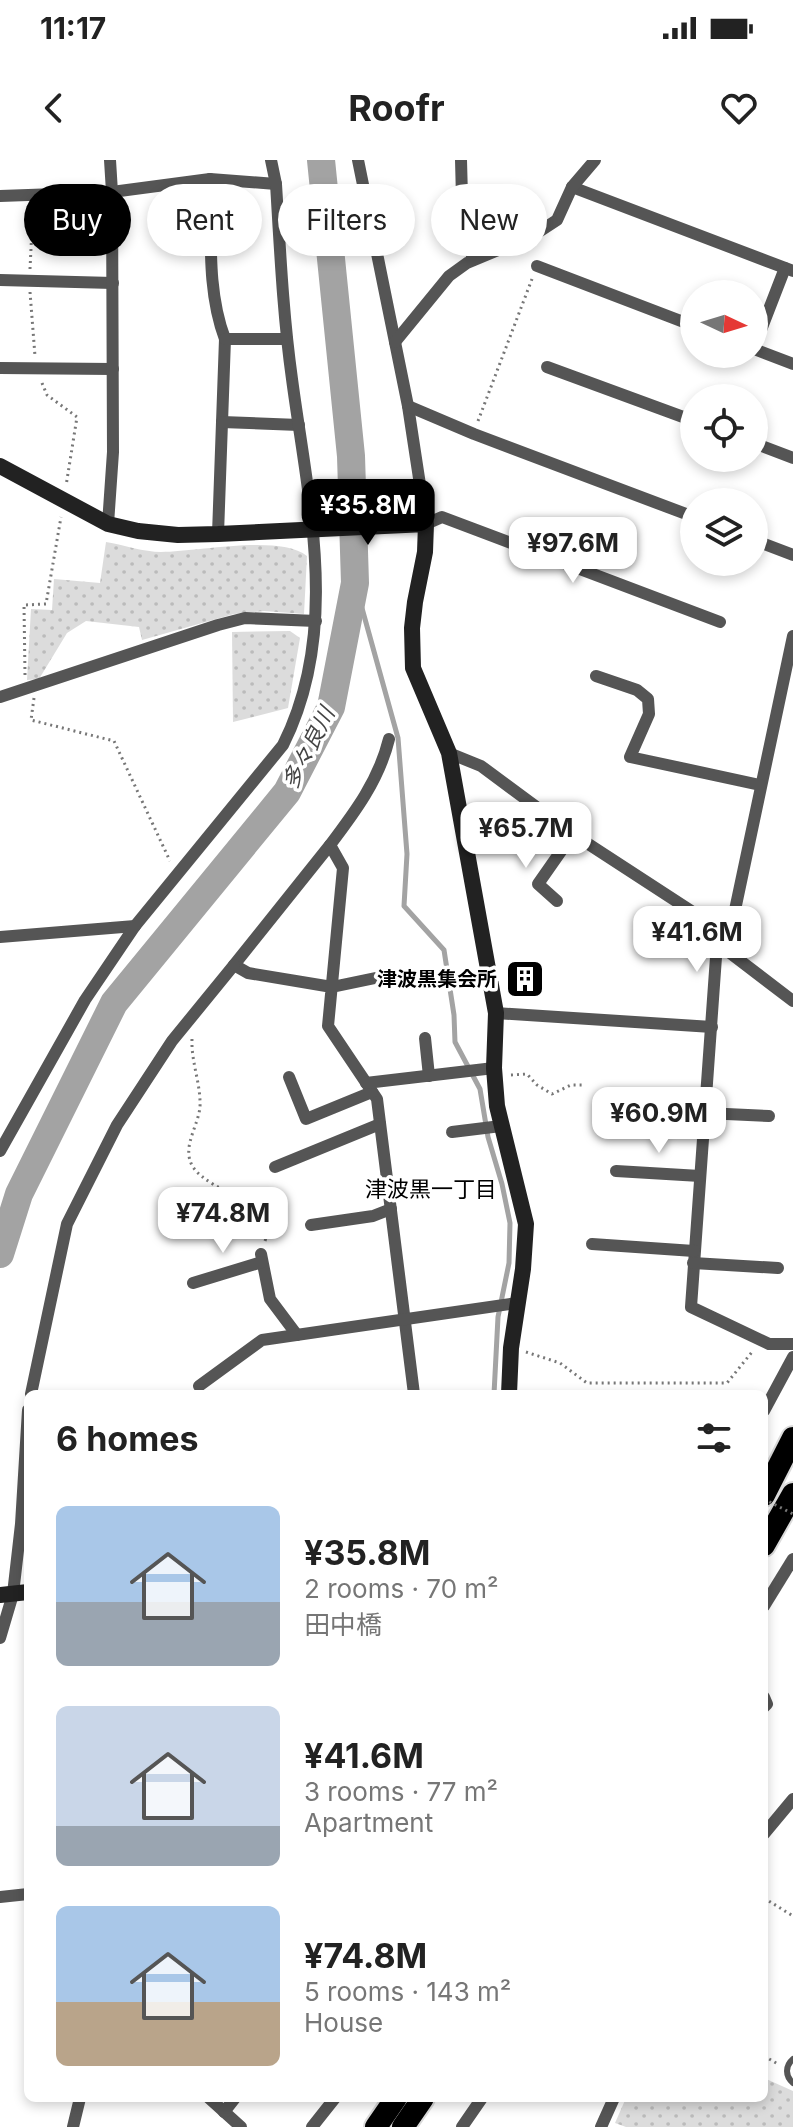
<!DOCTYPE html>
<html lang="en">
<head>
<meta charset="utf-8">
<style>
	body { margin:0; font-family:Inter,"Noto Sans JP",sans-serif; background:#f6f6f6; color:#222; height:100vh; display:flex; flex-direction:column; font-size:30px; white-space:nowrap }
	* { box-sizing:border-box; margin:0 }
	p { font-size:26px; color:#767676 }
	.icon { flex:none; width:44px; height:44px; fill:none; stroke:currentColor; stroke-width:2; stroke-linecap:round; stroke-linejoin:round }
	.map { position:relative; flex:1; overflow:hidden }
	.sheet { position:absolute; left:24px; top:1230px; width:744px; height:712px; display:flex; flex-direction:column; background:#fff; border-radius:12px; box-shadow:0 4px 12px #0003 }
	.sheet>* { flex:none }
	.top-card { position:absolute; left:24px; top:24px; width:746px; height:72px; display:flex; gap:16px }
	.needle { width:52px; rotate:94deg }
	.controls { position:absolute; left:680px; top:120px; display:grid; gap:16px }
	.controls a { display:grid; place-items:center; width:88px; height:88px; border-radius:50%; background:#fff; box-shadow:0 4px 12px #0003; font-size:40px }
	.price { position:absolute; translate:-50% -68px; padding:0 18px; border-radius:16px; background:#fff; color:#222; font-size:26px; line-height:52px; filter:drop-shadow(0 2px 4px #0008) }
	.price::after { content:''; position:absolute; left:50%; top:48px; width:24px; height:18px; margin-left:-12px; background:inherit; clip-path:polygon(0 0,100% 0,50% 100%) }
	.price.selected { background:#000; color:#fff }
	ul { padding:0; list-style:none }
	li { display:flex; align-items:center; gap:24px; height:200px; padding:0 32px }
	li span { display:grid; place-items:center; flex:none; width:224px; height:160px; border-radius:12px; color:#555 }
	li>.icon { margin-inline-start:auto }
	span .icon { width:96px; height:96px; fill:#fffc; stroke-width:1 }
	li b { font-size:34px }
	h2 { display:flex; justify-content:space-between; align-items:center; height:96px; padding:0 32px; font-size:34px }
	.pill { padding:0 28px; border-radius:36px; background:#fff; box-shadow:0 4px 12px #0003; font-size:28px; line-height:72px }
	.pill.selected { background:#000; color:#fff }
	.status { display:flex; justify-content:space-between; align-items:center; height:56px; padding:0 40px; background:#fff; direction:ltr }
	.status svg { height:22px; fill:currentColor }
	header { display:flex; justify-content:space-between; align-items:center; height:104px; padding:0 32px; background:#fff; font-size:36px; font-weight:700 }
	.map>svg:first-child { display:block }
</style>
</head>
<body>
<div class="status"><b>11:17</b><svg viewBox="0 0 49 12"><path d="M0 12V9h3v3zM5 12V6h3v6zM10 12V3h3v9zM15 12V0h3v12zM26 1h20v11H26zM47 4h2v5h-2z"/></svg></div>
<header><svg class="icon" aria-label="back" viewBox="0 0 24 24"><path d="M15 5l-7 7 7 7"/></svg>Roofr<svg class="icon" aria-label="heart" viewBox="0 0 24 24"><path d="M12 20l-8-8c-3-5 5-10 8-4 3-6 11-1 8 4z"/></svg></header>
<div class="map">
<svg width="793" height="1967" viewBox="0 0 793 1967">
	<defs>
		<pattern id="park-dots" width="8" height="8" patternUnits="userSpaceOnUse" patternTransform="scale(2)"><rect width="8" height="8" fill="#dcdcdc"/><path d="M2 2h.1M6 6h.1" fill="none" stroke="#bbb" stroke-width="1.8" stroke-linecap="round"/></pattern>
		<pattern id="building-cross-hatch" width="8" height="8" patternUnits="userSpaceOnUse" patternTransform="scale(2)"><rect width="8" height="8" fill="#c4c4c4"/><path d="M0 0l8 8M0 8l8-8" fill="none" stroke="#a7a7a7"/></pattern>
	</defs>
	<rect width="100%" height="100%" fill="#fff"/>
	<g fill="url(#park-dots)">
		<path d="M106,382C124,385 144,392 161,392C197,392 279,374 307,396L304,454L264,451L234,454L142,480L139,467L86,461L67,473L39,519L27,520L31,449L52,450L54,419L100,423Z"/>
		<polygon points="290,471 300,478 288,548 233,562 232,472"/>
		<polygon points="764,1918 793,1931 793,1967 626,1967 615,1963 626,1938 764,1938"/>
	</g>
	<g fill="none" stroke-linecap="round" stroke-linejoin="round">
		<polyline stroke="#a3a3a3" stroke-width="5" points="355,423 398,578 407,694 404,746 444,790 454,855 455,882 480,929 488,977 502,1024 510,1063 509,1103 498,1157 494,1234"/>
		<polyline stroke="#a3a3a3" stroke-width="28" points="0,1094 19,1034 114,843 287,632 331,547 355,423 351,296 321,0"/>
	</g>
	<polygon fill="url(#building-cross-hatch)" stroke="#999" stroke-width="2" points="516,804 540,809 535,835 511,830"/>
	<g fill="none" stroke-linecap="round" stroke-linejoin="round">
		<defs>
			<g id="highway">
				<polyline points="764,1335 793,1278"/>
				<polyline points="764,1385 793,1334"/>
				<polyline points="376,1967 396,1938"/>
				<polyline points="403,1967 423,1938"/>
			</g>
		</defs>
		<use href="#highway" stroke="#dbdbdb" stroke-width="26"/>
		<g stroke="#777" stroke-width="3" stroke-dasharray="2 4" stroke-linecap="butt">
			<polyline points="30,109 33,48"/>
			<polyline points="30,132 35,196"/>
			<polyline points="42,223 47,235 77,257 66,326"/>
			<polyline points="478,261 532,119"/>
			<polyline points="25,515 24,445 46,444 61,357"/>
			<polyline points="34,538 31,560 114,581 170,701"/>
			<path d="M192,879C191,902 201,924 200,947C198,967 181,988 193,1007C211,1034 279,1043 265,1081"/>
			<polyline points="511,915 527,914 537,925 552,934 571,925 582,925"/>
			<polyline points="526,1192 560,1203 587,1223 727,1223 752,1192"/>
			<polyline points="764,1738 793,1756"/>
			<polyline points="764,1896 778,1904"/>
		</g>
		<path stroke="#555" stroke-width="6" d="M793,1899C785,1906 785,1916 793,1923"/>
		<g stroke="#555" stroke-width="12">
			<polyline points="358,0 408,246 426,364 442,357 720,462"/>
			<path d="M461,0C461,35 464,66 473,100"/>
			<path d="M210,19C212,72 206,129 225,179L218,374"/>
			<polyline points="572,27 793,111"/>
			<polyline points="0,36 112,32 210,19 276,24"/>
			<polyline points="537,106 694,166"/>
			<polyline points="0,120 113,123"/>
			<polyline points="225,179 287,179"/>
			<polyline points="395,182 449,116 467,103 534,75 557,60 572,27 595,0"/>
			<polyline points="754,188 785,108"/>
			<polyline points="754,189 793,204"/>
			<polyline points="547,207 694,261"/>
			<polyline points="0,208 113,209"/>
			<polyline points="408,246 474,274 694,357"/>
			<polyline points="222,262 299,265"/>
			<polyline points="754,283 793,298"/>
			<polyline points="108,364 113,292 112,32 110,0"/>
			<polyline points="754,380 793,395"/>
			<polyline points="793,476 735,750 717,783 691,1147 769,1184 793,1184"/>
			<polyline points="596,516 637,530 648,539 649,554 630,597 760,625"/>
			<polyline points="0,537 218,465 245,458 316,461"/>
			<polyline points="449,593 481,606 573,674 722,771"/>
			<path d="M330,685C355,652 379,620 389,579"/>
			<polyline points="557,741 538,724 573,674"/>
			<polyline points="0,777 135,766"/>
			<polyline points="717,783 793,841"/>
			<polyline points="385,816 332,827 248,813 234,805 330,685 343,708 328,866 377,939 414,1234"/>
			<polyline points="496,853 712,867"/>
			<polyline points="425,878 429,916"/>
			<polyline points="289,917 306,959 372,932"/>
			<polyline points="366,923 494,908"/>
			<polyline points="601,937 706,942"/>
			<polyline points="705,953 769,956"/>
			<polyline points="452,972 501,966"/>
			<path d="M0,991L85,840L135,766L283,585C341,470 308,340 292,219C283,155 280,89 276,24L271,0"/>
			<polyline points="275,1007 380,964"/>
			<polyline points="616,1011 700,1016"/>
			<polyline points="311,1065 373,1056 391,1049"/>
			<polyline points="592,1084 694,1091"/>
			<polyline points="261,1094 270,1139 297,1175"/>
			<polyline points="693,1103 778,1108"/>
			<polyline points="193,1123 262,1102"/>
			<polyline points="199,1226 262,1180 517,1143"/>
			<polyline points="31,1234 67,1064 117,965 172,881 234,805"/>
			<polyline points="764,1251 793,1197"/>
			<polyline points="764,1446 793,1399"/>
			<polyline points="0,1478 13,1434 21,1364 28,1250"/>
			<polyline points="764,1537 767,1544 764,1547"/>
			<polyline points="764,1674 793,1639"/>
			<polyline points="0,1737 28,1734"/>
			<polyline points="209,1938 241,1967"/>
			<polyline points="224,1952 235,1938"/>
			<polyline points="73,1967 80,1938"/>
			<polyline points="312,1967 335,1938"/>
			<polyline points="462,1967 482,1938"/>
			<polyline points="601,1967 614,1938"/>
		</g>
		<g stroke="#222" stroke-width="16">
			<polyline points="0,306 108,364 138,371 178,375 218,374 426,364 425,392 415,442 412,468 413,508 449,593 496,853 494,908 497,946 526,1064 523,1109 511,1188 509,1234"/>
			<polyline points="0,1435 28,1432"/>
		</g>
		<use href="#highway" stroke="#000" stroke-width="22"/>
		<polyline stroke="#777" stroke-width="3" stroke-dasharray="2 4" stroke-linecap="butt" points="764,1339 793,1354"/>
	</g>
	<defs>
		<symbol id="building-square" viewBox="-11 -11 22 22"><rect x="-9" y="-9" width="18" height="18" rx="4" fill="#000" stroke="#fff"/><path d="M-4-6H4V6H1V3H-1V6H-4ZM-2.5-4.3h1.7v1.8h-1.7ZM.8-4.3h1.7v1.8H.8ZM-2.5-1h1.7V.8h-1.7ZM.8-1h1.7V.8H.8Z" fill="#fff"/></symbol>
	</defs>
	<g fill-rule="evenodd">
		<use href="#building-square" x="503" y="797" width="44" height="44"/>
	</g>
	<g text-anchor="middle" stroke-width="7" stroke-linejoin="round" paint-order="stroke">
		<g font-size="20" font-weight="bold" fill="#000" stroke="#fff" text-anchor="end">
			<text x="497" y="826">津波黒集会所</text>
		</g>
		<g font-size="22" font-style="italic" fill="#444" stroke="#fff">
			<text transform="translate(308 588) rotate(-63)" y="8">多々良川</text>
		</g>
		<g font-size="22" fill="#000" stroke="#fff">
			<text x="431" y="1037">津波黒一丁目</text>
		</g>
	</g>
</svg>
<div class="controls">
<a><svg class="needle" viewBox="-14 -14 28 28"><path d="M0-13l5 13h-10z" fill="#e53935"/><path d="M0 13l5-13h-10z" fill="#767676"/></svg></a>
<a><svg class="icon" aria-label="locate" viewBox="0 0 24 24"><circle cx="12" cy="12" r="6"/><path d="M12 2v4M12 18v4M2 12h4M18 12h4"/></svg></a>
<a><svg class="icon" aria-label="layers" viewBox="0 0 24 24"><path d="M12 4l9 5-9 5-9-5zM3 14l9 5 9-5"/></svg></a>
</div>
<b class="price selected" style="left:368px;top:387px">¥35.8M</b>
<b class="price" style="left:573px;top:425px">¥97.6M</b>
<b class="price" style="left:526px;top:710px">¥65.7M</b>
<b class="price" style="left:697px;top:814px">¥41.6M</b>
<b class="price" style="left:659px;top:995px">¥60.9M</b>
<b class="price" style="left:223px;top:1095px">¥74.8M</b>
<div class="top-card">
<a class="pill selected">Buy</a>
<a class="pill">Rent</a>
<a class="pill">Filters</a>
<a class="pill">New</a>
</div>
<section class="sheet">
<h2>6 homes<svg class="icon" aria-label="filters" viewBox="0 0 24 24"><path d="M4 7h16M4 17h16"/><circle cx="9" cy="7" r="2"/><circle cx="15" cy="17" r="2"/></svg></h2>
<ul>
<li><span style="background:linear-gradient(#a9c7e8 60%,#9aa5b1 0)"><svg class="icon" aria-label="home" viewBox="0 0 24 24"><path d="M3 11l9-7 9 7M6 9v11h12V9"/></svg></span><div><b>¥35.8M</b><p>2 rooms · 70 m²</p><p>田中橋</p></div></li>
<li><span style="background:linear-gradient(#c9d6e8 75%,#9aa5b1 0)"><svg class="icon" aria-label="home" viewBox="0 0 24 24"><path d="M3 11l9-7 9 7M6 9v11h12V9"/></svg></span><div><b>¥41.6M</b><p>3 rooms · 77 m²</p><p>Apartment</p></div></li>
<li><span style="background:linear-gradient(#a9c7e8 60%,#b9a48a 0)"><svg class="icon" aria-label="home" viewBox="0 0 24 24"><path d="M3 11l9-7 9 7M6 9v11h12V9"/></svg></span><div><b>¥74.8M</b><p>5 rooms · 143 m²</p><p>House</p></div></li>
</ul>
</section>
</div>
</body>
</html>
